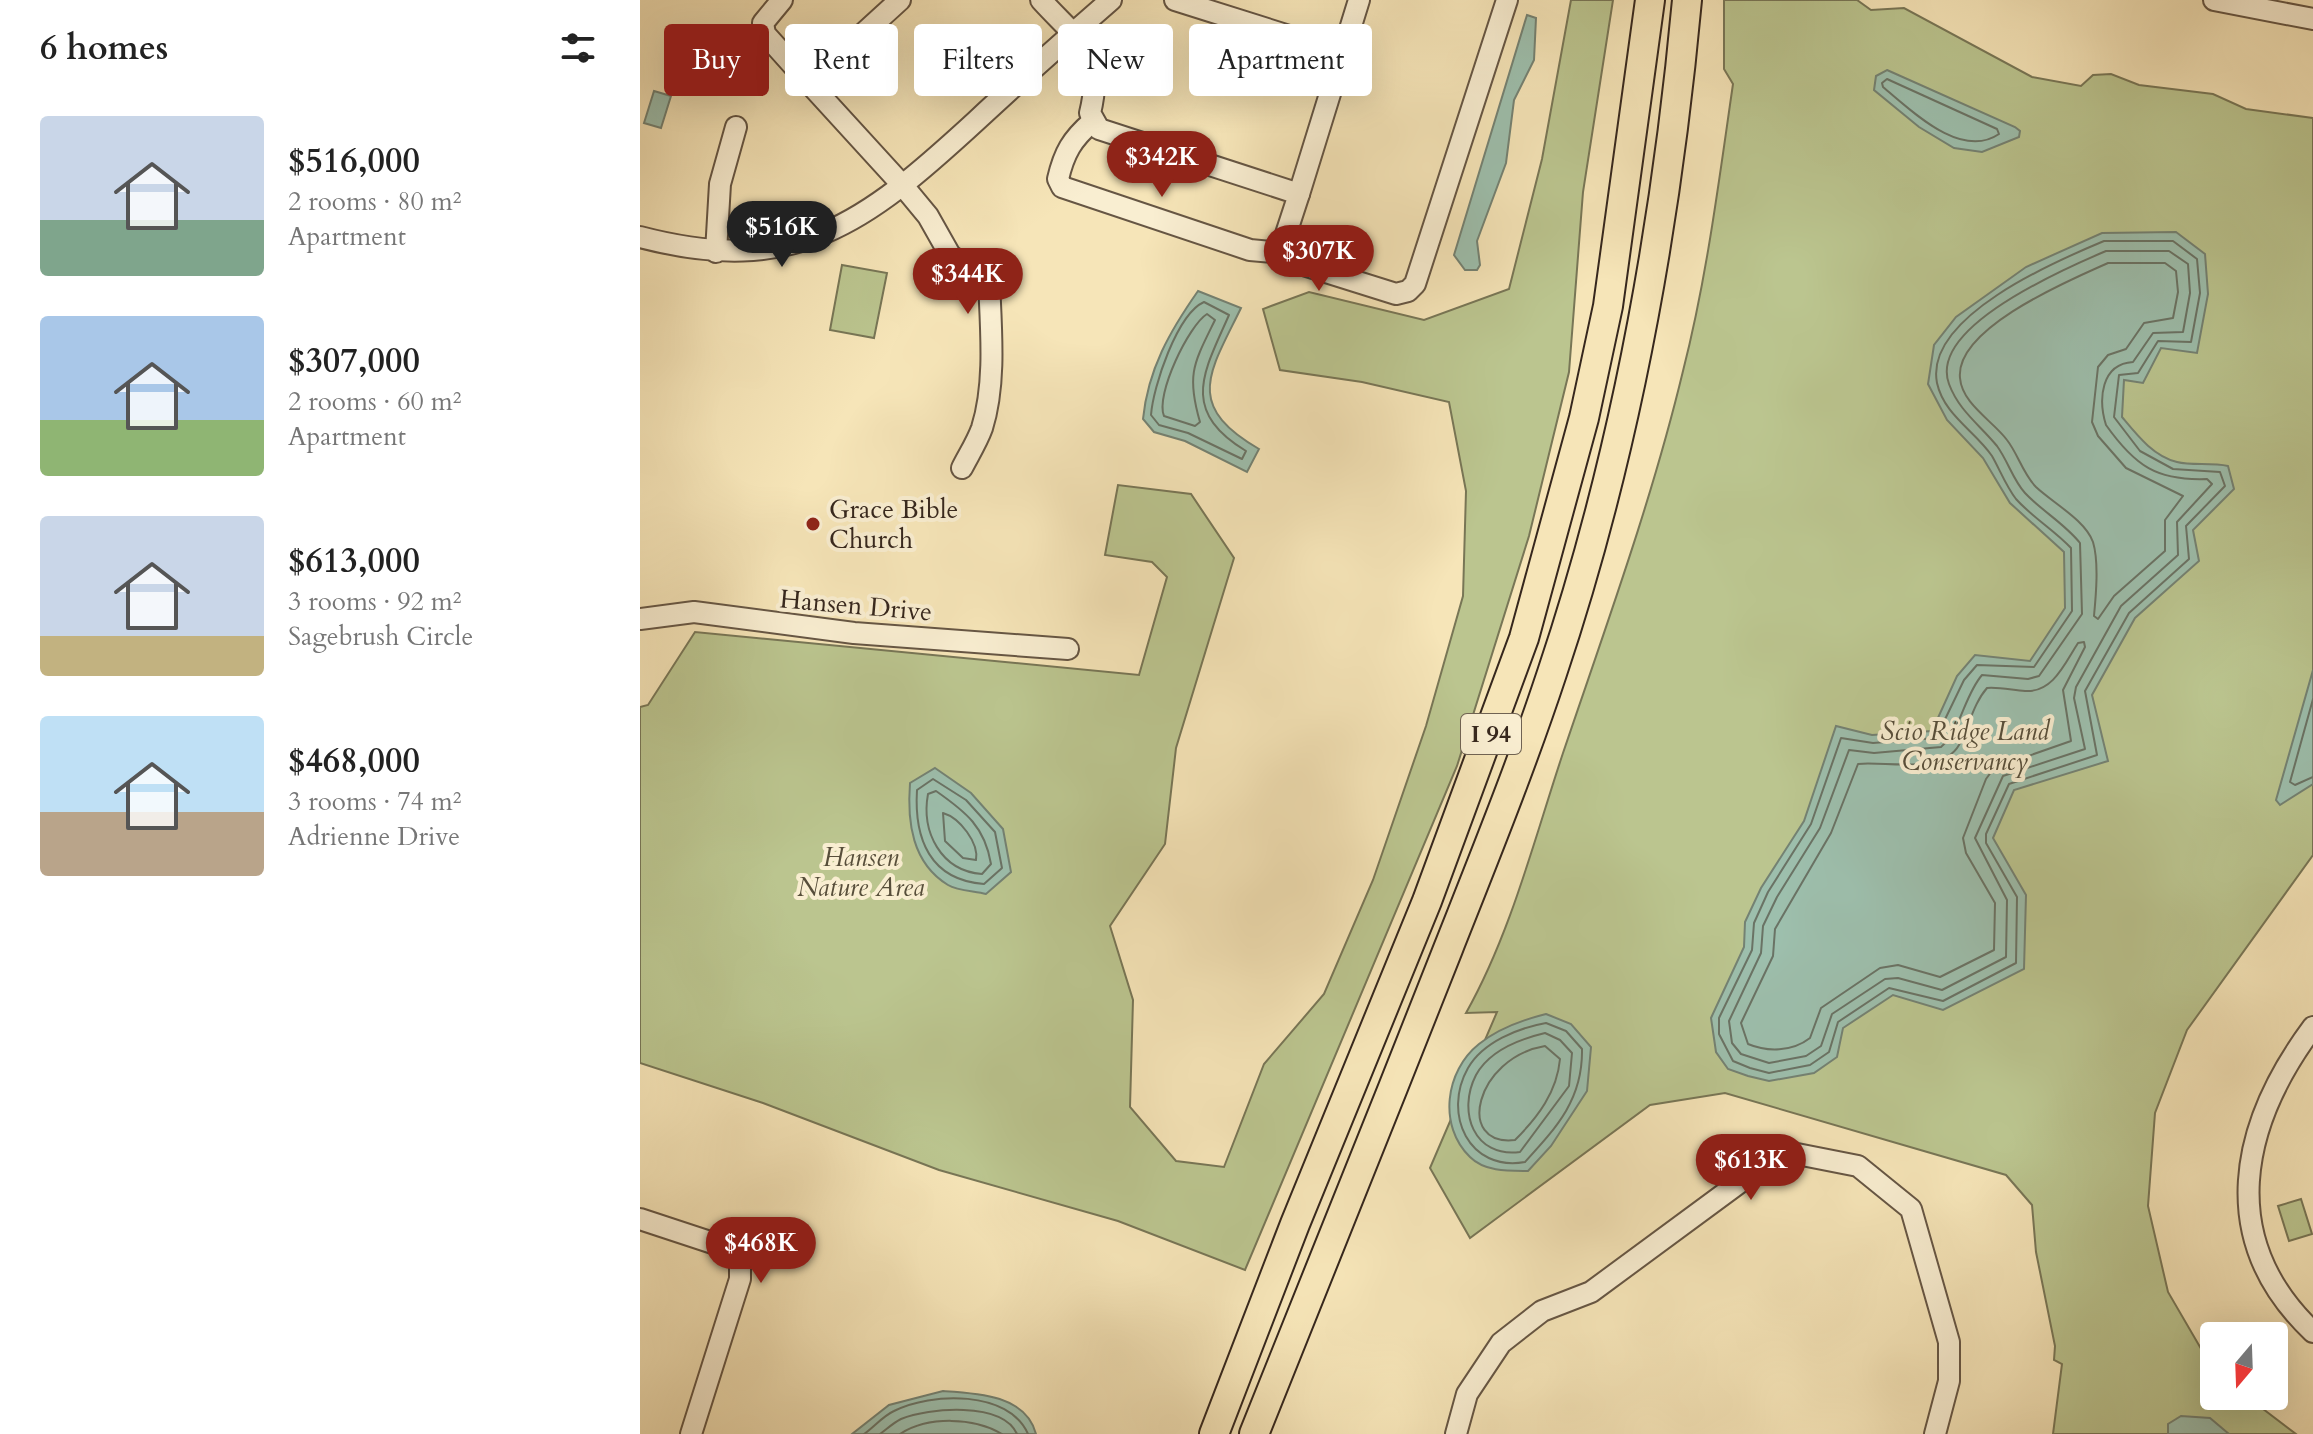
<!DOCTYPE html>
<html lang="en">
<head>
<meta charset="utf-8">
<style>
	body { margin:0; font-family:Cardo,serif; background:#f2f2f2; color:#222; height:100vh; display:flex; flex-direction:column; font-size:30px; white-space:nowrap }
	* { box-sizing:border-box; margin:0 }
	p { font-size:26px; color:#767676 }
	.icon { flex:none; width:44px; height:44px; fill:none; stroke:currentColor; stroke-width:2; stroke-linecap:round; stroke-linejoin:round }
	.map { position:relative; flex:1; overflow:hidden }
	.drawer { display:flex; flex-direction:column; background:#fff; width:640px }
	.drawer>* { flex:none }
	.guide { position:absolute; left:24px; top:24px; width:760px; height:72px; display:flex; gap:16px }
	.needle { width:52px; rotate:199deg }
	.buttons { position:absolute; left:1560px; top:1322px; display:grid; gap:16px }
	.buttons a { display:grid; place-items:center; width:88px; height:88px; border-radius:8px; background:#fff; box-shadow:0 8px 32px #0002; font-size:40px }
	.price { position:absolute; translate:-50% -68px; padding:0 18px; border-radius:28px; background:#8f2418; color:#fff; font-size:26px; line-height:52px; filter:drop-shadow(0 2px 4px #0008) }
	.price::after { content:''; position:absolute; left:50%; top:48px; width:24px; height:18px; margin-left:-12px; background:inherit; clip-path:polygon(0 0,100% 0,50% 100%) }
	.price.on { background:#222; color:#fff }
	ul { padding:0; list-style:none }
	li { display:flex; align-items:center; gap:24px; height:200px; padding:0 40px }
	li span { display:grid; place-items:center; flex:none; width:224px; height:160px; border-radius:8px; color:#555 }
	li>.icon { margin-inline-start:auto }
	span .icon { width:96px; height:96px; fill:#fffc; stroke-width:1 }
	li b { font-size:34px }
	h2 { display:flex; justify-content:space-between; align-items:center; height:96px; padding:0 40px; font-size:34px }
	.tag { padding:0 28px; border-radius:8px; background:#fff; box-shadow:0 8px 32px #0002; font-size:28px; line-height:72px }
	.tag.on { background:#8f2418; color:#fff }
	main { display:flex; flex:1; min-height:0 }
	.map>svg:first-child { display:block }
</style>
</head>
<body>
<main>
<section class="drawer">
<h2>6 homes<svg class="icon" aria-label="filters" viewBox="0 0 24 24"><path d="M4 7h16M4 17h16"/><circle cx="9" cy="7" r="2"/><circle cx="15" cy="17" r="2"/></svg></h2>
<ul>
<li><span style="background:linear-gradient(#c9d6e8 65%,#7fa58c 0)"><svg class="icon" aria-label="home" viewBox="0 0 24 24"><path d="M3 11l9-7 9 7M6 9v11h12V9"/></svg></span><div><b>$516,000</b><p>2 rooms · 80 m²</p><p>Apartment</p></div></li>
<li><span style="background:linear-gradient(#a9c7e8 65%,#8fb573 0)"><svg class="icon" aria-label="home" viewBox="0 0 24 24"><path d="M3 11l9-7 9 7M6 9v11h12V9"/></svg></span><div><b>$307,000</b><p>2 rooms · 60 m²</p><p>Apartment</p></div></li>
<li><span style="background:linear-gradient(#c9d6e8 75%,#c2b280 0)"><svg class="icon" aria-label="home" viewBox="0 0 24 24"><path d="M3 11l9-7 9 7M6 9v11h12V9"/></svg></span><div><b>$613,000</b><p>3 rooms · 92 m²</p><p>Sagebrush Circle</p></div></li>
<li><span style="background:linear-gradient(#bfe0f5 60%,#b9a48a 0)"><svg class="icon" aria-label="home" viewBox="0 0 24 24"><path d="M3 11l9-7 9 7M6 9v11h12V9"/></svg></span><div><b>$468,000</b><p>3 rooms · 74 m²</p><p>Adrienne Drive</p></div></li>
</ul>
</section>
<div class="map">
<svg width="1673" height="1434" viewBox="0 0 1673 1434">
	<rect width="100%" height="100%" fill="#f6e5b8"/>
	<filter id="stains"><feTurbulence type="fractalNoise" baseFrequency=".0025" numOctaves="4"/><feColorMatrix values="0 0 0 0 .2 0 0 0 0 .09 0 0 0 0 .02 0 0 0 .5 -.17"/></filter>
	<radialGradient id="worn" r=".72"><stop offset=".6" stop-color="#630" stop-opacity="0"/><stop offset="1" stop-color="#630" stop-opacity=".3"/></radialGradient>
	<g fill="#bbc58f" stroke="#787656" stroke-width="2">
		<polygon points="931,0 973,0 943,192 929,372 889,536 817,766 605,1270 478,1221 299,1170 123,1103 0,1063 0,707 8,705 55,632 499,675 527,577 512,562 465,555 478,485 551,494 594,558 536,748 525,844 470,926 493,1000 490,1107 536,1161 584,1167 624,1064 684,994 733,880 786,726 823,596 826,491 809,402 722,382 640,370 623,309 669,292 784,320 869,289 902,159"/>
		<path d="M1084,0H1217L1231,10L1264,8L1392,77L1441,86L1453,75L1471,74L1499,85L1573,94L1606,109L1673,118V855L1547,1030L1515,1113L1508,1206L1528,1292L1574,1371V1396H1606L1656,1434H1413L1422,1364L1414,1360L1415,1346L1396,1252L1392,1205L1366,1175L1085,1093L1010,1105L830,1238L790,1168L857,1012L826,1013C871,933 894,840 923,753C966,626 1012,500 1043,371C1067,277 1079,180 1093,84L1084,69Z"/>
		<polygon points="202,265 247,273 234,338 190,330"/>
		<polygon points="1661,1199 1672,1234 1649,1241 1638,1206"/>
	</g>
	<g fill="#9dbfad" stroke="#748273" stroke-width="2">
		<polygon points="887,15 896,18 894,60 874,100 866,163 837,241 840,265 837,270 825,270 814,255"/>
		<polygon points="1247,70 1375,127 1380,131 1379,137 1342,152 1314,148 1279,127 1234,90 1236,76"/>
		<polygon points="14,91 31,96 21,128 4,123"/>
		<path d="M1536,232L1565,254L1568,294L1557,353L1521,348L1503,383L1484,380L1482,417C1497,435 1513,456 1537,462C1552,466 1571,462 1588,466L1594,489L1553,530L1559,561L1495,618L1452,695L1468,761L1374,790L1353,838L1386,895L1384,969L1303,1010L1253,995L1203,1028L1197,1057L1174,1073L1129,1081L1108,1076L1088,1069L1076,1052L1071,1018L1104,947L1105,922L1121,888L1164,821L1196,726L1232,735L1292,731L1317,676L1335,655L1390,661L1425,608L1424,552L1370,503L1343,458L1307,420L1288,384L1294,345L1316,317L1386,267L1462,233Z"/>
		<path d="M558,291L601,308C570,372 543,405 619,449L607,472L545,441L514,432L503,419C508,369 530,331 558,291Z"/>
		<polygon points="1673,670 1673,784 1640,805 1636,800"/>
		<path d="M295,768L331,793L363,829L371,872L346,894C335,891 318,891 308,885C272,863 267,822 270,783Z"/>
		<path d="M906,1014L931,1024L951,1047L947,1091L911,1146L888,1171C869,1171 845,1172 830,1157C798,1126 805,1071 839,1044C859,1028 882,1020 906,1014Z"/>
		<path d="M303,1391C337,1393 386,1395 396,1434H212L249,1405Z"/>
		<polygon points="1541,1416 1570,1418 1589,1434 1528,1434 1528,1424"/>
	</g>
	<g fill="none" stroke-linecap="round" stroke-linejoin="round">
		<g stroke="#6a7365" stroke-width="2">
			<path d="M1247,79L1357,129L1359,134C1321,160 1272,111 1243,87L1242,83Z"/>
			<path d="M1464,241H1533L1557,259L1560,293L1551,342L1518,341L1498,373L1479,375L1474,417L1500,451L1533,469L1580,472L1585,486L1546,526L1549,559L1489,613L1445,691L1457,755L1369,784L1346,834V843L1377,897L1376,963L1303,1001L1249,988L1198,1022L1189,1052L1170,1065L1129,1073L1110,1068L1093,1061L1079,1034V1018L1112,950L1114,923L1128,892L1171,824L1201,738L1233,743L1296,738L1324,680L1337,665L1394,667L1432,611L1431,548C1414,530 1392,517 1376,499C1366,486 1360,470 1352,456C1335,431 1304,415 1297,383C1284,317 1416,261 1464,241Z"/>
			<path d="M1466,251H1529L1548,264L1550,293L1543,332L1513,333L1493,362C1461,364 1458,399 1466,425C1495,466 1517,481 1567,479L1572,484L1537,522L1538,555L1481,606L1436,687L1434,698L1445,749L1363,776L1335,838L1367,900L1366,957L1302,990L1258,978L1245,979L1192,1014L1181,1046L1166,1056L1129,1063L1101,1054L1092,1043L1089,1021L1121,953L1123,926L1137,897L1180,828L1209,750L1234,753L1301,747C1321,730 1324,696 1342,675L1388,679L1399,676L1442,614L1440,543C1425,524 1402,511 1385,493C1373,480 1368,461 1357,446C1340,425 1319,411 1309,384C1288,327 1426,268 1466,251Z"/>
			<path d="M1468,263H1525L1536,271L1538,292L1533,318L1504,323L1486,349L1468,355L1458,367L1452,422L1458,436L1486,468L1543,496L1525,520V551L1474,596L1458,619L1454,616C1456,595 1459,562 1453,542C1445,520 1413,503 1396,487C1383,474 1378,454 1367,440C1353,421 1322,404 1320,378C1315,328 1430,280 1468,263Z"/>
			<path d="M564,302L589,315C564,372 539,410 606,451L602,459L548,433L519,425L511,415C513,387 537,314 564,302Z"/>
			<path d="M567,314L575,320C554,363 546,374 560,422L555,426L524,416C515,395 549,325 567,314Z"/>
			<path d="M1444,642L1445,647L1423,690L1431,741L1354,768L1346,779L1323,838L1326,853L1355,903L1354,950L1300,977L1258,965L1240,968L1181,1008L1170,1038C1152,1052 1127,1052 1108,1044L1101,1023L1133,956L1135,929L1191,833L1218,764C1246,761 1302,775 1319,745C1329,727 1333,704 1347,688C1359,687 1372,690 1385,691C1413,693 1425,663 1438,643Z"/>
			<polyline points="1673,699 1650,782 1655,785 1673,777"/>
			<path d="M293,779L326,800L355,832L362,868L344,884C290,880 274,839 277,790Z"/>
			<path d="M296,791C326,812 345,827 351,864L342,874C301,871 281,832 288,794Z"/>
			<path d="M303,813C320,818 339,843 336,860L323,858L305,841Z"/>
			<path d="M906,1023L926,1031L942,1049C943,1099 917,1127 885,1162C829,1172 802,1114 828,1068C843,1042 878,1028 906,1023Z"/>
			<path d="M905,1033L920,1040L932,1053L929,1086L880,1152C834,1158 817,1112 836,1075C849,1051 880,1039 905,1033Z"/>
			<path d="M905,1046L920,1059C917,1092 898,1117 875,1140C815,1147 835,1058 905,1046Z"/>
			<path d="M224,1434C234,1427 243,1416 254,1411C291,1392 369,1390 388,1434"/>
			<path d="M240,1434C247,1429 253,1423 261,1419C288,1408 362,1401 377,1434"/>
			<path d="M260,1434C288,1416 334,1417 362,1434"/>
		</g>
		<defs>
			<g id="minor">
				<polyline points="142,0 123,23 125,34 169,83"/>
				<path d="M260,0L169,83L264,187L288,216L310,255L349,282C351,329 356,384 342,428C337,442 328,456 322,468"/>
				<path d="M401,0C439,42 465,52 450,113L459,129L659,194L643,243L644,253L654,262L756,294L768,291L775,284L867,0"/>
				<polyline points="535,0 703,53"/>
				<polyline points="1574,0 1673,19"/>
				<path d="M452,122C432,139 424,153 418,179L422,187L610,250L644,253"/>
				<polyline points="659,194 719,0"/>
				<path d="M0,237C156,278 225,223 335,122C380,80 425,40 471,0"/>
				<polyline points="76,252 80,184 96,127"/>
				<polyline points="0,619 54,612 214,633 428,649"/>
				<path d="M1673,1027C1600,1125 1575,1239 1673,1332"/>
				<polyline points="0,1219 85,1247 100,1259 100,1279 51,1434"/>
				<polyline points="816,1434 827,1394 861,1343 902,1311 951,1292 1103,1180 1152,1153 1218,1166 1271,1209 1309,1342 1309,1381 1295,1434"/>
			</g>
			<g id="highway">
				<polyline points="574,1434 655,1224 787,901 884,638 944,418 968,306 1010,0"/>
				<path d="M614,1434C679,1273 744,1111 808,949C844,858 881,767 912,673C985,456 1026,228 1047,0"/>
			</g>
		</defs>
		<use href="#minor" stroke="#665644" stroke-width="24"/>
		<use href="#highway" stroke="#36271d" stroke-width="32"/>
		<use href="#minor" stroke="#f9eed1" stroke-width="20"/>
		<use href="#highway" stroke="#f6e5b8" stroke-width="28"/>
	</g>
	<circle fill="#8f2418" stroke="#f9eed1" stroke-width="3" cx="173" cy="524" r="8"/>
	<g text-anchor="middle" stroke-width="8" stroke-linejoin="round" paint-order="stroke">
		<rect fill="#f9eed1" stroke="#706353" stroke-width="2" x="821" y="714" width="60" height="40" rx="6"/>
		<g font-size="24" font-weight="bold" fill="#36271d">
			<text x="851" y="742">I 94</text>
		</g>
		<g font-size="26" fill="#36271d" stroke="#f9eed1" text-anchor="start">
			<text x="189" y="518">Grace Bible<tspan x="189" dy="30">Church</tspan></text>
		</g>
		<g font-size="26" fill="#36271d" stroke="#f9eed1">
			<text transform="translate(216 605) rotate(5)" y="9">Hansen Drive</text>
		</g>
		<g font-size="26" font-style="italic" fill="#574e3a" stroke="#f9eed1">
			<text x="1325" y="740">Scio Ridge Land<tspan x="1325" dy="30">Conservancy</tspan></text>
			<text x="221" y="866">Hansen<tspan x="221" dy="30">Nature Area</tspan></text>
		</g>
	</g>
	<rect width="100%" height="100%" filter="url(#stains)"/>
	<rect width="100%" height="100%" fill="url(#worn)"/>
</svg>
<div class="buttons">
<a><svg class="needle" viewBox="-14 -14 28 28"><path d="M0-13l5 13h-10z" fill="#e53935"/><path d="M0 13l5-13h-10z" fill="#767676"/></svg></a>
</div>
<b class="price" style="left:522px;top:199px">$342K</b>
<b class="price on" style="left:142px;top:269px">$516K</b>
<b class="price" style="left:679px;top:293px">$307K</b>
<b class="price" style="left:328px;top:316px">$344K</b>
<b class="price" style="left:1111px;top:1202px">$613K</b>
<b class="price" style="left:121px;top:1285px">$468K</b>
<div class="guide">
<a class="tag on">Buy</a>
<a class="tag">Rent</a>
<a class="tag">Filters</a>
<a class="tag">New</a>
<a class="tag">Apartment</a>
</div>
</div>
</main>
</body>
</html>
